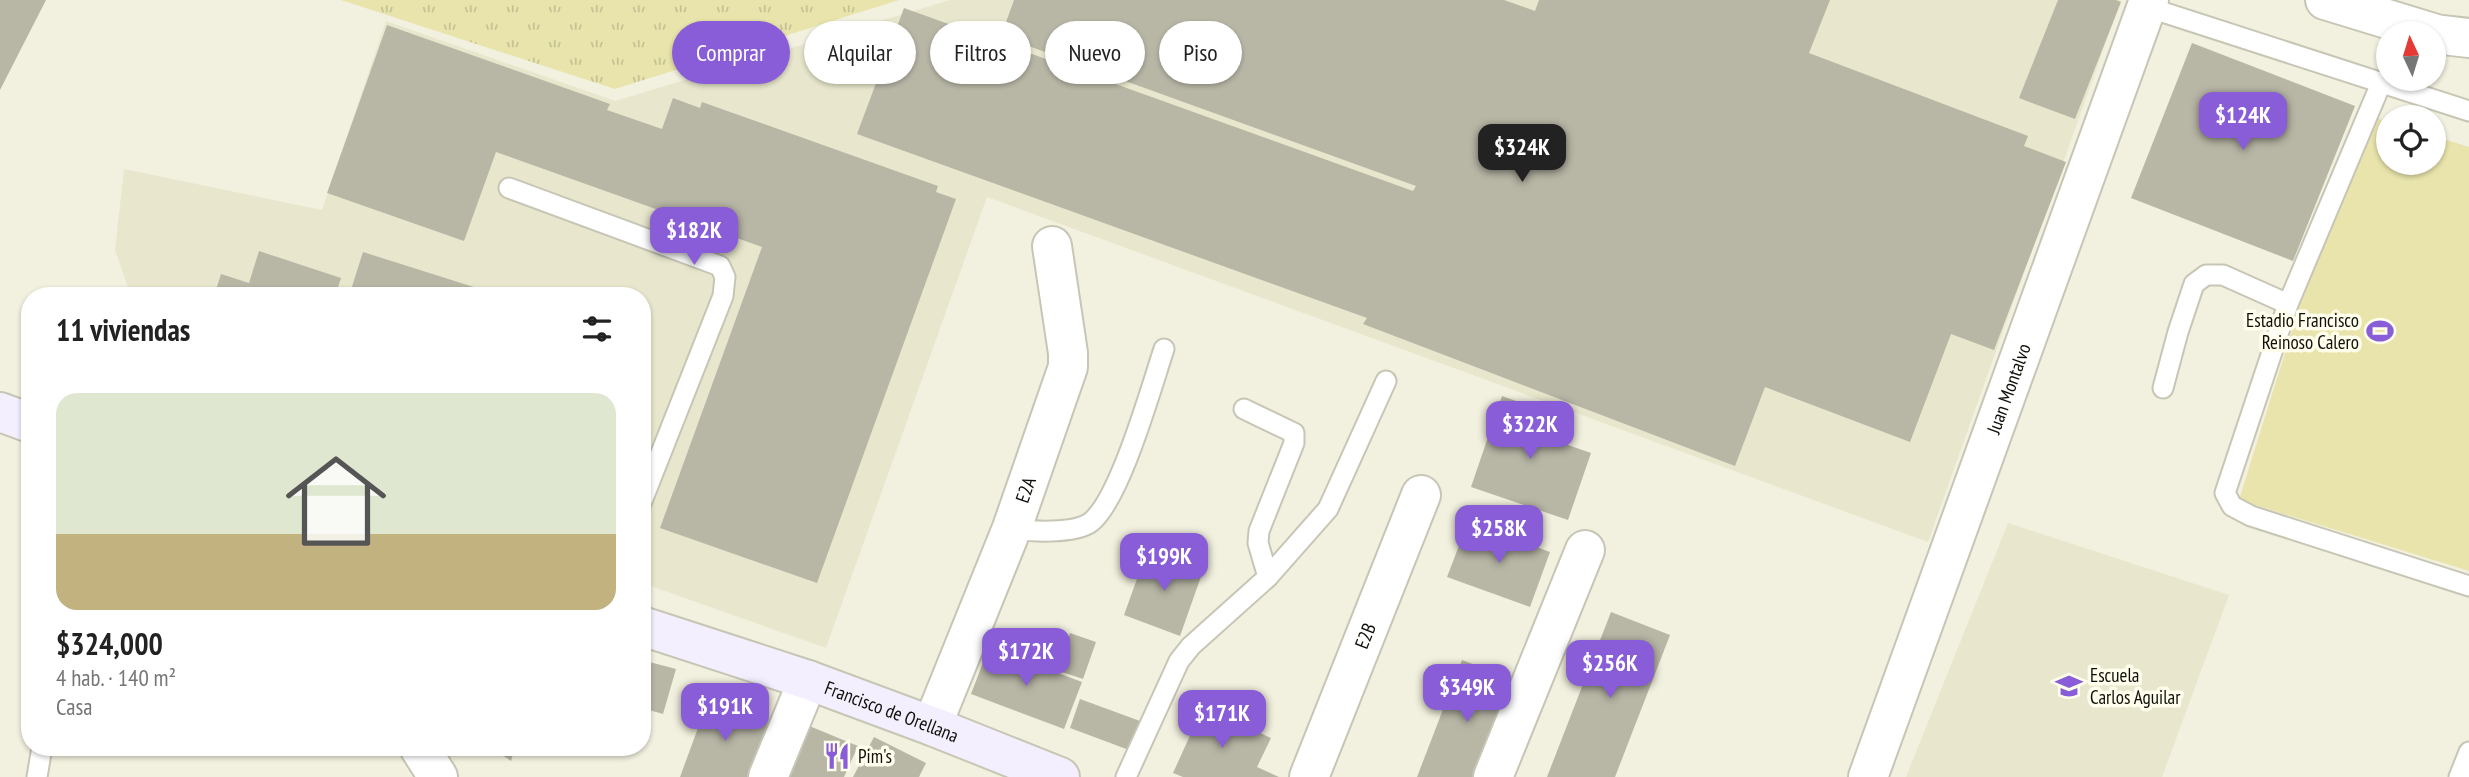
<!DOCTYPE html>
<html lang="es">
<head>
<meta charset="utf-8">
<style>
	body { margin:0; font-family:"PT Sans Narrow",sans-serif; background:#f2f2f2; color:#222; height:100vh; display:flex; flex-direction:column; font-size:26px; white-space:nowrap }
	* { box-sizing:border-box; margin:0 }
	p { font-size:23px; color:#767676 }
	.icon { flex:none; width:38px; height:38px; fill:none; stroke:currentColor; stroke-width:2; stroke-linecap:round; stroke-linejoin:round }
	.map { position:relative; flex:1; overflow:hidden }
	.panel { position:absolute; left:21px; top:287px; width:630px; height:469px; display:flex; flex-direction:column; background:#fff; border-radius:28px; box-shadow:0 2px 5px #0004 }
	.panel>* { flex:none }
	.top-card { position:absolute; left:672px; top:21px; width:665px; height:63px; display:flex; gap:14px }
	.needle { width:46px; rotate:356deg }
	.tools { position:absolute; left:2376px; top:21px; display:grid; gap:14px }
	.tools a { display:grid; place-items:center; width:70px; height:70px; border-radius:50%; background:#fff; box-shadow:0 2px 5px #0004; font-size:35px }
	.price { position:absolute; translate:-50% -60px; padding:0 16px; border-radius:14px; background:#885dd7; color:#fff; font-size:23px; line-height:46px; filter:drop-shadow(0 2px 4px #0008) }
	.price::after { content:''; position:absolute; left:50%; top:42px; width:21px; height:16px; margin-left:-10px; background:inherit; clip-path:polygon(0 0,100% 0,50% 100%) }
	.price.current { background:#222; color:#fff }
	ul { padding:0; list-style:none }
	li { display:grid; align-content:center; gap:14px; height:371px; padding:0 35px }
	li span { display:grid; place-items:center; height:217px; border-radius:21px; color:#555 }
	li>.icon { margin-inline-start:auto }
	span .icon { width:126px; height:126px; fill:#fffc; stroke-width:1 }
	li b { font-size:30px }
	h2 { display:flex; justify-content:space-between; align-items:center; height:84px; padding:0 35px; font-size:30px }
	.pill { padding:0 24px; border-radius:32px; background:#fff; box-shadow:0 2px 5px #0004; font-size:24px; line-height:63px }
	.pill.current { background:#885dd7; color:#fff }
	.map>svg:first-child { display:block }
</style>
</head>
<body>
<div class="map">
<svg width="2469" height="777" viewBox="0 0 2469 777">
	<defs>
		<pattern id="grass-tufts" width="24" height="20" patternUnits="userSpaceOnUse" patternTransform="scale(1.75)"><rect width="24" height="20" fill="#e8e4ac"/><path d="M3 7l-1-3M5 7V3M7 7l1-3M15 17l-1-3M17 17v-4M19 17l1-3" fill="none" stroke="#c6c293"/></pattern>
	</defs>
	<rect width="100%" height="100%" fill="#f2f1df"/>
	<g fill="#e8e7cd">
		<polygon points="950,0 2121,0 1928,542 987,197 826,648 642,583 642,296 131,296 115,250 124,169 322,210 386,21 615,101"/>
		<polygon points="2008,523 2229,595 2162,777 1906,777"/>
	</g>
	<polygon fill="url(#grass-tufts)" points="341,0 899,0 615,89"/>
	<polygon fill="#e8e4ac" points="2360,113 2389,122 2389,163 2434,163 2434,136 2469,147 2469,571 2239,500"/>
	<g fill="#b8b7a6">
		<polygon points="0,0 46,0 0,90"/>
		<polygon points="1014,0 1504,0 1535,11 1539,0 1830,0 1809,53 2028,136 2024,146 2066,162 1994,350 1951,334 1910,442 1765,387 1735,466 1363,324 1367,318 857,134 904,8 1413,191 1416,186 1001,36"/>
		<polygon points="2058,0 2116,0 2121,2 2075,119 2019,98"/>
		<polygon points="387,25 610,104 607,110 662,129 673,98 700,108 702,102 938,186 936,192 956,199 817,583 660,528 762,247 496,152 464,241 327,193"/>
		<polygon points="2192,43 2355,106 2293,261 2131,198"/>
		<polygon points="259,251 341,278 335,296 214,296 221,274 249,283"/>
		<polygon points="363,252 499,295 499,296 349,296"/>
		<polygon points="1502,396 1556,415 1548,438 1591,453 1568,520 1471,487"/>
		<polygon points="1468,522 1550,552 1530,607 1447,577"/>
		<polygon points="1147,551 1203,571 1180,636 1124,615"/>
		<polygon points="1611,612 1670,635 1615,777 1547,777"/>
		<polygon points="1070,633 1096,642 1083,679 1056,670"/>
		<polygon points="989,647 1082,682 1064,729 971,694"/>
		<polygon points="642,660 676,669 663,714 642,708"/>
		<polygon points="1462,660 1515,680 1479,777 1417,777"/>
		<polygon points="709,698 769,719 748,777 680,777"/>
		<polygon points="1080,699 1140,721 1129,750 1070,728"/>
		<polygon points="1203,707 1271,738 1257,767 1279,777 1183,777 1173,773"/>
		<polygon points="802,723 858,746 844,777 778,777"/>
		<polygon points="874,737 926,763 919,777 853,777"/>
		<polygon points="490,747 515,747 511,761"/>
	</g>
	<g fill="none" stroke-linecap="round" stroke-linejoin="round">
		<defs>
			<g id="lane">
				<polyline points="2147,7 2469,111"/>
				<polyline points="2382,81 2288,304 2225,493 2232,506 2251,516 2469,586"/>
				<polyline points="509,188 720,266 725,277 723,296 642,501"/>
				<polyline points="2163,388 2178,332 2194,284 2206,275 2223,275 2288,304"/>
				<polyline points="1244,409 1294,433 1294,443 1259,531 1258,543 1268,577"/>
				<path d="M1012,528C1030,532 1075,534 1091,522C1120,499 1151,388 1164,349"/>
				<polyline points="37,777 42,747"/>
				<polyline points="1126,777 1179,661 1191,646 1268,577 1328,509 1386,381"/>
				<polyline points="2459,777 2469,752"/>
			</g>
			<g id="street">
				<polyline points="2325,0 2433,33"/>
				<polyline points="2434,34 2469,38"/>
				<path id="s1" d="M932,726L1012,528L1068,367V353L1052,246"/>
				<polyline points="419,747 438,777"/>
				<polyline points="768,777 808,680"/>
				<path id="s2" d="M1309,777L1421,495"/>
				<polyline points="1493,777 1585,550"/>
				<path id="s3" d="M1868,777L2149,0"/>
			</g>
			<g id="secondary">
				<polyline points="0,412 30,423"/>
				<path id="s4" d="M642,626L808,680L932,726L1060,777"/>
			</g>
		</defs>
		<use href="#lane" stroke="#c7c6b5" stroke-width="23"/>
		<use href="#street" stroke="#c7c6b5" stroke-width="42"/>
		<use href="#secondary" stroke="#c7c6b5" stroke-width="42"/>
		<use href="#lane" stroke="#fff" stroke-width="19"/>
		<use href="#street" stroke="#fff" stroke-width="38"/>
		<use href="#secondary" stroke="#f3effe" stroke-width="38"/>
	</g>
	<defs>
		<symbol id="stadium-bare" viewBox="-9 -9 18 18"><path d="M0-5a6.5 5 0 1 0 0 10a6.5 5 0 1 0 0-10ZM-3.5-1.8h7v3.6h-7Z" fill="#885dd7" stroke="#fffeec" stroke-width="2.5" paint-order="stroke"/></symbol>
		<symbol id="school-bare" viewBox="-9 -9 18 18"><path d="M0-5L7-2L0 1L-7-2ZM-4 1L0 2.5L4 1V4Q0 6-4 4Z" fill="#885dd7" stroke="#fffeec" stroke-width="2.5" paint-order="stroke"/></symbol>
		<symbol id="restaurant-bare" viewBox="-9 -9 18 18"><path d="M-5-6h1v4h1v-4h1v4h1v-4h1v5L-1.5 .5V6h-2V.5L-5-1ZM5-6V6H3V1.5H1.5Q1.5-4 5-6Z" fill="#885dd7" stroke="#fffeec" stroke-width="2.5" paint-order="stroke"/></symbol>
	</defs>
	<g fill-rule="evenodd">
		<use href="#stadium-bare" x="2361" y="312" width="38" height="38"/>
		<use href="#school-bare" x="2050" y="667" width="38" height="38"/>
		<use href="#restaurant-bare" x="818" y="737" width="38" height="38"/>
	</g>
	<g text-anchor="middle" stroke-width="7" stroke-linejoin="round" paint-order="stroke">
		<g font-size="19" fill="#0f0f09" stroke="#fffeec" text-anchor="start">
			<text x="2359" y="327" text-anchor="end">Estadio Francisco<tspan x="2359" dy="22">Reinoso Calero</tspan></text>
			<text x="2090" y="682">Escuela<tspan x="2090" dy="22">Carlos Aguilar</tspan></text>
			<text x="858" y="763">Pim's</text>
		</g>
		<g font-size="19" fill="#0f0f09" stroke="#fffeec">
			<text dy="7" stroke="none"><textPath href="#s3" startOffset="413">Juan Montalvo</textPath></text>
			<text dy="7" stroke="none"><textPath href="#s1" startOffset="254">E2A</textPath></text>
			<text dy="7" stroke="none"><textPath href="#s2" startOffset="152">E2B</textPath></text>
			<text dy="7" stroke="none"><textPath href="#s4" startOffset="264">Francisco de Orellana</textPath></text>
		</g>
	</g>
</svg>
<div class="tools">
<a><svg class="needle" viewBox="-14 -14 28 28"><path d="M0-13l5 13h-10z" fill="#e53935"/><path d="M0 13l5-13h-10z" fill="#767676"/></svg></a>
<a><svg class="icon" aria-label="locate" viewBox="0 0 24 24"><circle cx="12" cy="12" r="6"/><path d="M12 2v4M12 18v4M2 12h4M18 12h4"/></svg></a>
</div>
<b class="price" style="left:2243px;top:152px">$124K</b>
<b class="price current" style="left:1522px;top:184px">$324K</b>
<b class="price" style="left:694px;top:267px">$182K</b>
<b class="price" style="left:1530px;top:461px">$322K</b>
<b class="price" style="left:1499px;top:565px">$258K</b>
<b class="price" style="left:1164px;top:593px">$199K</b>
<b class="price" style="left:1026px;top:688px">$172K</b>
<b class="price" style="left:1610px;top:700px">$256K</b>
<b class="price" style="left:1467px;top:724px">$349K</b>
<b class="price" style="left:725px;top:743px">$191K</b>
<b class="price" style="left:1222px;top:750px">$171K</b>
<div class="top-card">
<a class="pill current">Comprar</a>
<a class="pill">Alquilar</a>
<a class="pill">Filtros</a>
<a class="pill">Nuevo</a>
<a class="pill">Piso</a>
</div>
<section class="panel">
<h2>11 viviendas<svg class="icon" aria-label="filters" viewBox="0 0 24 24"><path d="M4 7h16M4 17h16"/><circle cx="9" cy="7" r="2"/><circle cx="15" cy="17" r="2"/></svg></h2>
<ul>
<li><span style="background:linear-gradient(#dfe7d0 65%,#c2b280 0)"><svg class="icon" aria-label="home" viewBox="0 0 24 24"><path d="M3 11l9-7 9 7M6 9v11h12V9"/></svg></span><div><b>$324,000</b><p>4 hab. · 140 m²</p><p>Casa</p></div></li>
</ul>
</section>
</div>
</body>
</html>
